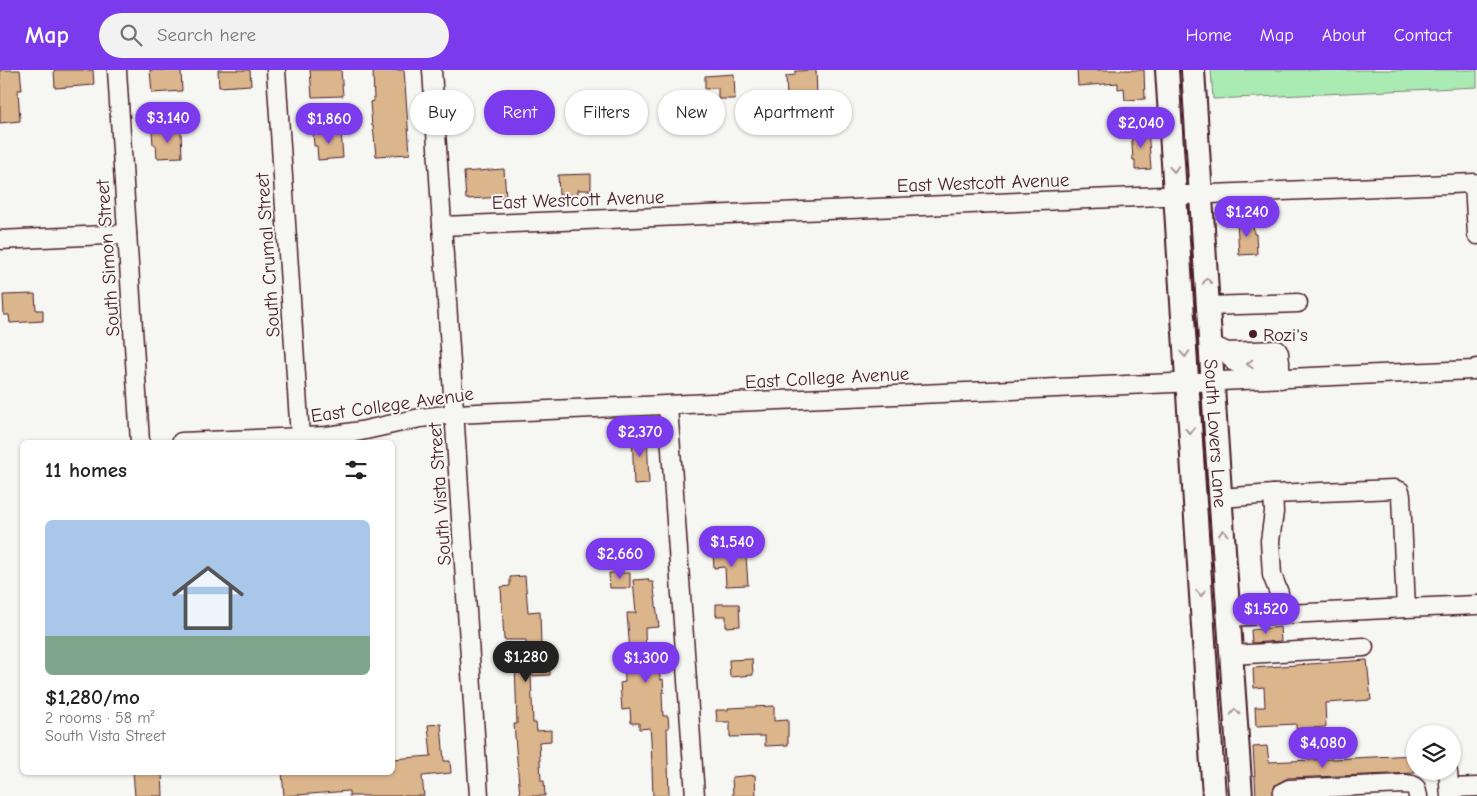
<!DOCTYPE html>
<html lang="en">
<head>
<meta charset="utf-8">
<style>
	body { margin:0; font-family:"Comic Neue",sans-serif; background:#f2f2f2; color:#222; height:100vh; display:flex; flex-direction:column; font-size:19px; white-space:nowrap }
	* { box-sizing:border-box; margin:0 }
	p { font-size:16px; color:#767676 }
	.icon { flex:none; width:28px; height:28px; fill:none; stroke:currentColor; stroke-width:2; stroke-linecap:round; stroke-linejoin:round }
	.map { position:relative; flex:1; overflow:hidden }
	.details { position:absolute; left:20px; top:370px; width:375px; height:335px; display:flex; flex-direction:column; background:#fff; border-radius:8px; box-shadow:0 1px 4px #0004 }
	.details>* { flex:none }
	.banner { position:absolute; left:410px; top:20px; width:475px; height:45px; display:flex; gap:10px }
	.buttons { position:absolute; left:1406px; top:655px; display:grid; gap:10px }
	.buttons a { display:grid; place-items:center; width:55px; height:55px; border-radius:50%; background:#fff; box-shadow:0 1px 4px #0004; font-size:25px }
	.price { position:absolute; translate:-50% -42px; padding:0 11px; border-radius:18px; background:#7c3aed; color:#fff; font-size:16px; line-height:32px; filter:drop-shadow(0 1px 2px #0008) }
	.price::after { content:''; position:absolute; left:50%; top:30px; width:15px; height:11px; margin-left:-8px; background:inherit; clip-path:polygon(0 0,100% 0,50% 100%) }
	.price.on { background:#222; color:#fff }
	ul { padding:0; list-style:none }
	li { display:grid; align-content:center; gap:10px; height:265px; padding:0 25px }
	li+li { border-top:1px solid #e0e0e0 }
	li span { display:grid; place-items:center; height:155px; border-radius:8px; color:#555 }
	li>.icon { margin-inline-start:auto }
	span .icon { width:90px; height:90px; fill:#fffc; stroke-width:1 }
	li b { font-size:21px }
	h2 { display:flex; justify-content:space-between; align-items:center; height:60px; padding:0 25px; font-size:21px }
	.tag { padding:0 18px; border-radius:22px; background:#fff; box-shadow:0 1px 4px #0004; font-size:18px; line-height:45px }
	.tag.on { background:#7c3aed; color:#fff }
	header { display:flex; align-items:center; gap:30px; box-sizing:border-box; height:70px; padding:0 25px; background:#7c3aed; color:#fff }
	header strong { font-size:24px }
	nav { display:flex; gap:28px; margin-inline-start:auto; font-size:18px }
	.search { width:350px; height:45px; background:#f2f2f2; display:flex; align-items:center; gap:12px; box-sizing:border-box; padding:0 18px; border-radius:28px; color:#767676; font-size:19px }
	.map>svg:first-child { display:block }
</style>
</head>
<body>
<header>
<strong>Map</strong>
<div class="search"><svg class="icon" aria-label="search" viewBox="0 0 24 24"><circle cx="10" cy="10" r="6"/><path d="M15 15l6 6"/></svg>Search here</div>
<nav><a>Home</a><a>Map</a><a>About</a><a>Contact</a></nav>
</header>
<div class="map">
<svg width="1477" height="726" viewBox="0 0 1477 726">
	<rect width="100%" height="100%" fill="#f6f6f2"/>
	<filter id="ink" filterUnits="userSpaceOnUse"><feTurbulence type="fractalNoise" baseFrequency=".02" numOctaves="2"/><feDisplacementMap in="SourceGraphic" scale="10" xChannelSelector="R" yChannelSelector="G"/><feConvolveMatrix kernelMatrix="1 2 1 2 8 2 1 2 1" color-interpolation-filters="sRGB"/></filter>
	<g filter="url(#ink)">
		<polygon fill="#aaebb4" stroke="#7a8570" points="1211,0 1477,0 1477,17 1213,29"/>
		<g fill="#dbb58c" stroke="#4a1f2b">
			<polygon points="0,0 20,0 22,20 18,20 20,51 0,53"/>
			<polygon points="54,0 93,0 94,15 55,18"/>
			<polygon points="150,0 181,0 182,21 152,23"/>
			<polygon points="218,0 250,0 251,15 219,17"/>
			<polygon points="310,0 341,0 343,26 312,27"/>
			<polygon points="373,0 404,0 410,84 376,86 373,56 372,56 370,32 374,31"/>
			<polygon points="816,0 817,26 787,27 786,6 795,5 795,1"/>
			<polygon points="1077,0 1144,0 1145,29 1125,30 1124,18 1118,19 1118,13 1078,16"/>
			<polygon points="734,4 735,29 718,29 718,18 705,19 705,6"/>
			<polygon points="1148,58 1151,99 1135,100 1135,90 1133,90 1131,59"/>
			<polygon points="181,60 182,87 157,88 156,75 153,75 152,61"/>
			<polygon points="341,61 343,88 318,90 317,76 314,76 313,63"/>
			<polygon points="504,99 506,127 466,129 464,102"/>
			<polygon points="591,104 591,120 578,120 578,125 559,125 558,105"/>
			<polygon points="1253,150 1254,164 1256,164 1257,184 1239,185 1237,151"/>
			<polygon points="35,224 36,240 43,240 43,251 10,253 9,245 4,245 3,225"/>
			<polygon points="632,362 647,362 649,414 634,415"/>
			<polygon points="734,481 734,487 746,486 748,515 726,516 725,497 714,498 713,482"/>
			<polygon points="609,503 630,503 630,518 610,518"/>
			<polygon points="525,506 528,542 540,541 541,577 549,577 550,605 531,606 533,653 536,653 537,661 551,660 551,671 539,672 541,711 544,711 545,726 520,726 514,654 517,654 515,591 527,591 526,570 504,570 501,517 510,516 510,507"/>
			<polygon points="648,509 649,512 653,512 659,557 645,558 646,589 659,588 660,610 663,609 664,623 662,623 663,646 668,646 669,658 667,658 669,726 653,726 651,669 650,658 639,659 639,653 631,653 630,639 622,640 620,613 625,612 624,582 630,582 627,543 636,543 633,510"/>
			<polygon points="716,534 739,534 740,556 726,557 726,546 716,546"/>
			<polygon points="1280,557 1281,571 1252,573 1251,560"/>
			<polygon points="752,589 753,605 730,607 729,590"/>
			<polygon points="1367,590 1371,630 1325,633 1326,657 1296,659 1296,654 1256,656 1255,637 1265,637 1264,617 1254,618 1253,598"/>
			<polygon points="774,636 774,651 788,650 788,675 765,676 765,666 730,667 730,652 717,652 716,640 728,640 728,638"/>
			<polygon points="441,654 444,691 450,691 451,703 422,706 424,726 349,726 349,721 284,726 282,702 392,702 392,689 431,686 428,655"/>
			<polygon points="1267,676 1269,692 1415,685 1415,703 1288,708 1275,715 1272,726 1256,726 1253,677"/>
			<polygon points="133,702 162,702 163,726 135,726"/>
			<polygon points="755,705 756,726 733,726 732,707"/>
		</g>
		<g fill="none" stroke-linecap="round" stroke-linejoin="round">
			<defs>
				<g id="minor">
					<polyline points="117,0 140,372"/>
					<polyline points="276,0 300,367"/>
					<polyline points="432,0 479,726"/>
					<polyline points="442,156 1474,113 1477,165"/>
					<polyline points="0,170 127,164"/>
					<polyline points="1208,236 1298,233"/>
					<polyline points="1210,274 1227,282 1277,280 1279,283 1281,309"/>
					<polyline points="1227,282 1234,292 1239,294 1280,292"/>
					<polyline points="668,336 695,726"/>
					<polyline points="181,372 327,366 361,361 420,348 455,344 1473,300 1477,298"/>
					<polyline points="1273,424 1274,442 1270,471 1272,505 1279,523 1280,544"/>
					<polyline points="1221,428 1273,424 1394,419 1400,421 1401,426 1406,538 1228,547"/>
					<polyline points="1406,538 1477,535"/>
					<polyline points="1231,585 1364,577"/>
					<polyline points="1448,702 1450,726"/>
					<polyline points="1450,718 1477,717"/>
					<polyline points="1282,726 1283,722 1289,719 1405,714 1412,715 1416,718 1418,726"/>
				</g>
				<g id="major">
					<polyline points="1167,0 1214,726"/>
					<path id="s1" d="M1193,0L1216,364L1241,726"/>
				</g>
			</defs>
			<use href="#minor" stroke="#4a1f2b" stroke-width="21"/>
			<use href="#major" stroke="#4a1f2b" stroke-width="26"/>
			<use href="#minor" stroke="#f6f6f2" stroke-width="18"/>
			<use href="#major" stroke="#f6f6f2" stroke-width="22"/>
		</g>
		<defs><path id="oneway-chevron" d="M-2-3.5L2.5 0L-2 3.5" fill="none" stroke-width="1.6" stroke-linecap="round" stroke-linejoin="round" transform="scale(1.25)"/></defs>
		<g stroke="#a99598">
			<use href="#oneway-chevron" transform="translate(1174 99) rotate(86)"/>
			<use href="#oneway-chevron" transform="translate(1207 211) rotate(-94)"/>
			<use href="#oneway-chevron" transform="translate(1185 284) rotate(86)"/>
			<use href="#oneway-chevron" transform="translate(1250 294) rotate(178)"/>
			<use href="#oneway-chevron" transform="translate(1190 361) rotate(86)"/>
			<use href="#oneway-chevron" transform="translate(1223 463) rotate(-93)"/>
			<use href="#oneway-chevron" transform="translate(1201 523) rotate(86)"/>
			<use href="#oneway-chevron" transform="translate(1235 642) rotate(-94)"/>
		</g>
	</g>
	<circle fill="#4a1f2b" stroke="#f6f6f2" stroke-width="2" cx="1253" cy="264" r="5"/>
	<g text-anchor="middle" stroke-width="4" stroke-linejoin="round" paint-order="stroke">
		<g font-size="19" fill="#4a1f2b" stroke="#f6f6f2">
			<text transform="translate(983 112) rotate(-2)" y="7">East Westcott Avenue</text>
			<text transform="translate(578 129) rotate(-2)" y="7">East Westcott Avenue</text>
			<text transform="translate(267 185) rotate(-94)" y="7">South Crumal Street</text>
			<text transform="translate(107 188) rotate(-94)" y="7">South Simon Street</text>
			<text transform="translate(827 307) rotate(-3)" y="7">East College Avenue</text>
			<text transform="translate(392 334) rotate(-8)" y="7">East College Avenue</text>
			<text dy="7" stroke="none"><textPath href="#s1" startOffset="364">South Lovers Lane</textPath></text>
			<text transform="translate(439 424) rotate(-94)" y="7">South Vista Street</text>
		</g>
		<g font-size="19" fill="#4a1f2b" stroke="#f6f6f2" text-anchor="start">
			<text x="1263" y="271">Rozi's</text>
		</g>
	</g>
</svg>
<div class="buttons">
<a><svg class="icon" aria-label="layers" viewBox="0 0 24 24"><path d="M12 4l9 5-9 5-9-5zM3 14l9 5 9-5"/></svg></a>
</div>
<b class="price" style="left:168px;top:74px">$3,140</b>
<b class="price" style="left:329px;top:75px">$1,860</b>
<b class="price" style="left:1141px;top:79px">$2,040</b>
<b class="price" style="left:1247px;top:168px">$1,240</b>
<b class="price" style="left:640px;top:388px">$2,370</b>
<b class="price" style="left:732px;top:498px">$1,540</b>
<b class="price" style="left:620px;top:510px">$2,660</b>
<b class="price" style="left:1266px;top:565px">$1,520</b>
<b class="price on" style="left:526px;top:613px">$1,280</b>
<b class="price" style="left:646px;top:614px">$1,300</b>
<b class="price" style="left:1323px;top:699px">$4,080</b>
<div class="banner">
<a class="tag">Buy</a>
<a class="tag on">Rent</a>
<a class="tag">Filters</a>
<a class="tag">New</a>
<a class="tag">Apartment</a>
</div>
<section class="details">
<h2>11 homes<svg class="icon" aria-label="filters" viewBox="0 0 24 24"><path d="M4 7h16M4 17h16"/><circle cx="9" cy="7" r="2"/><circle cx="15" cy="17" r="2"/></svg></h2>
<ul>
<li><span style="background:linear-gradient(#a9c7e8 75%,#7fa58c 0)"><svg class="icon" aria-label="home" viewBox="0 0 24 24"><path d="M3 11l9-7 9 7M6 9v11h12V9"/></svg></span><div><b>$1,280/mo</b><p>2 rooms · 58 m²</p><p>South Vista Street</p></div></li>
</ul>
</section>
</div>
</body>
</html>
